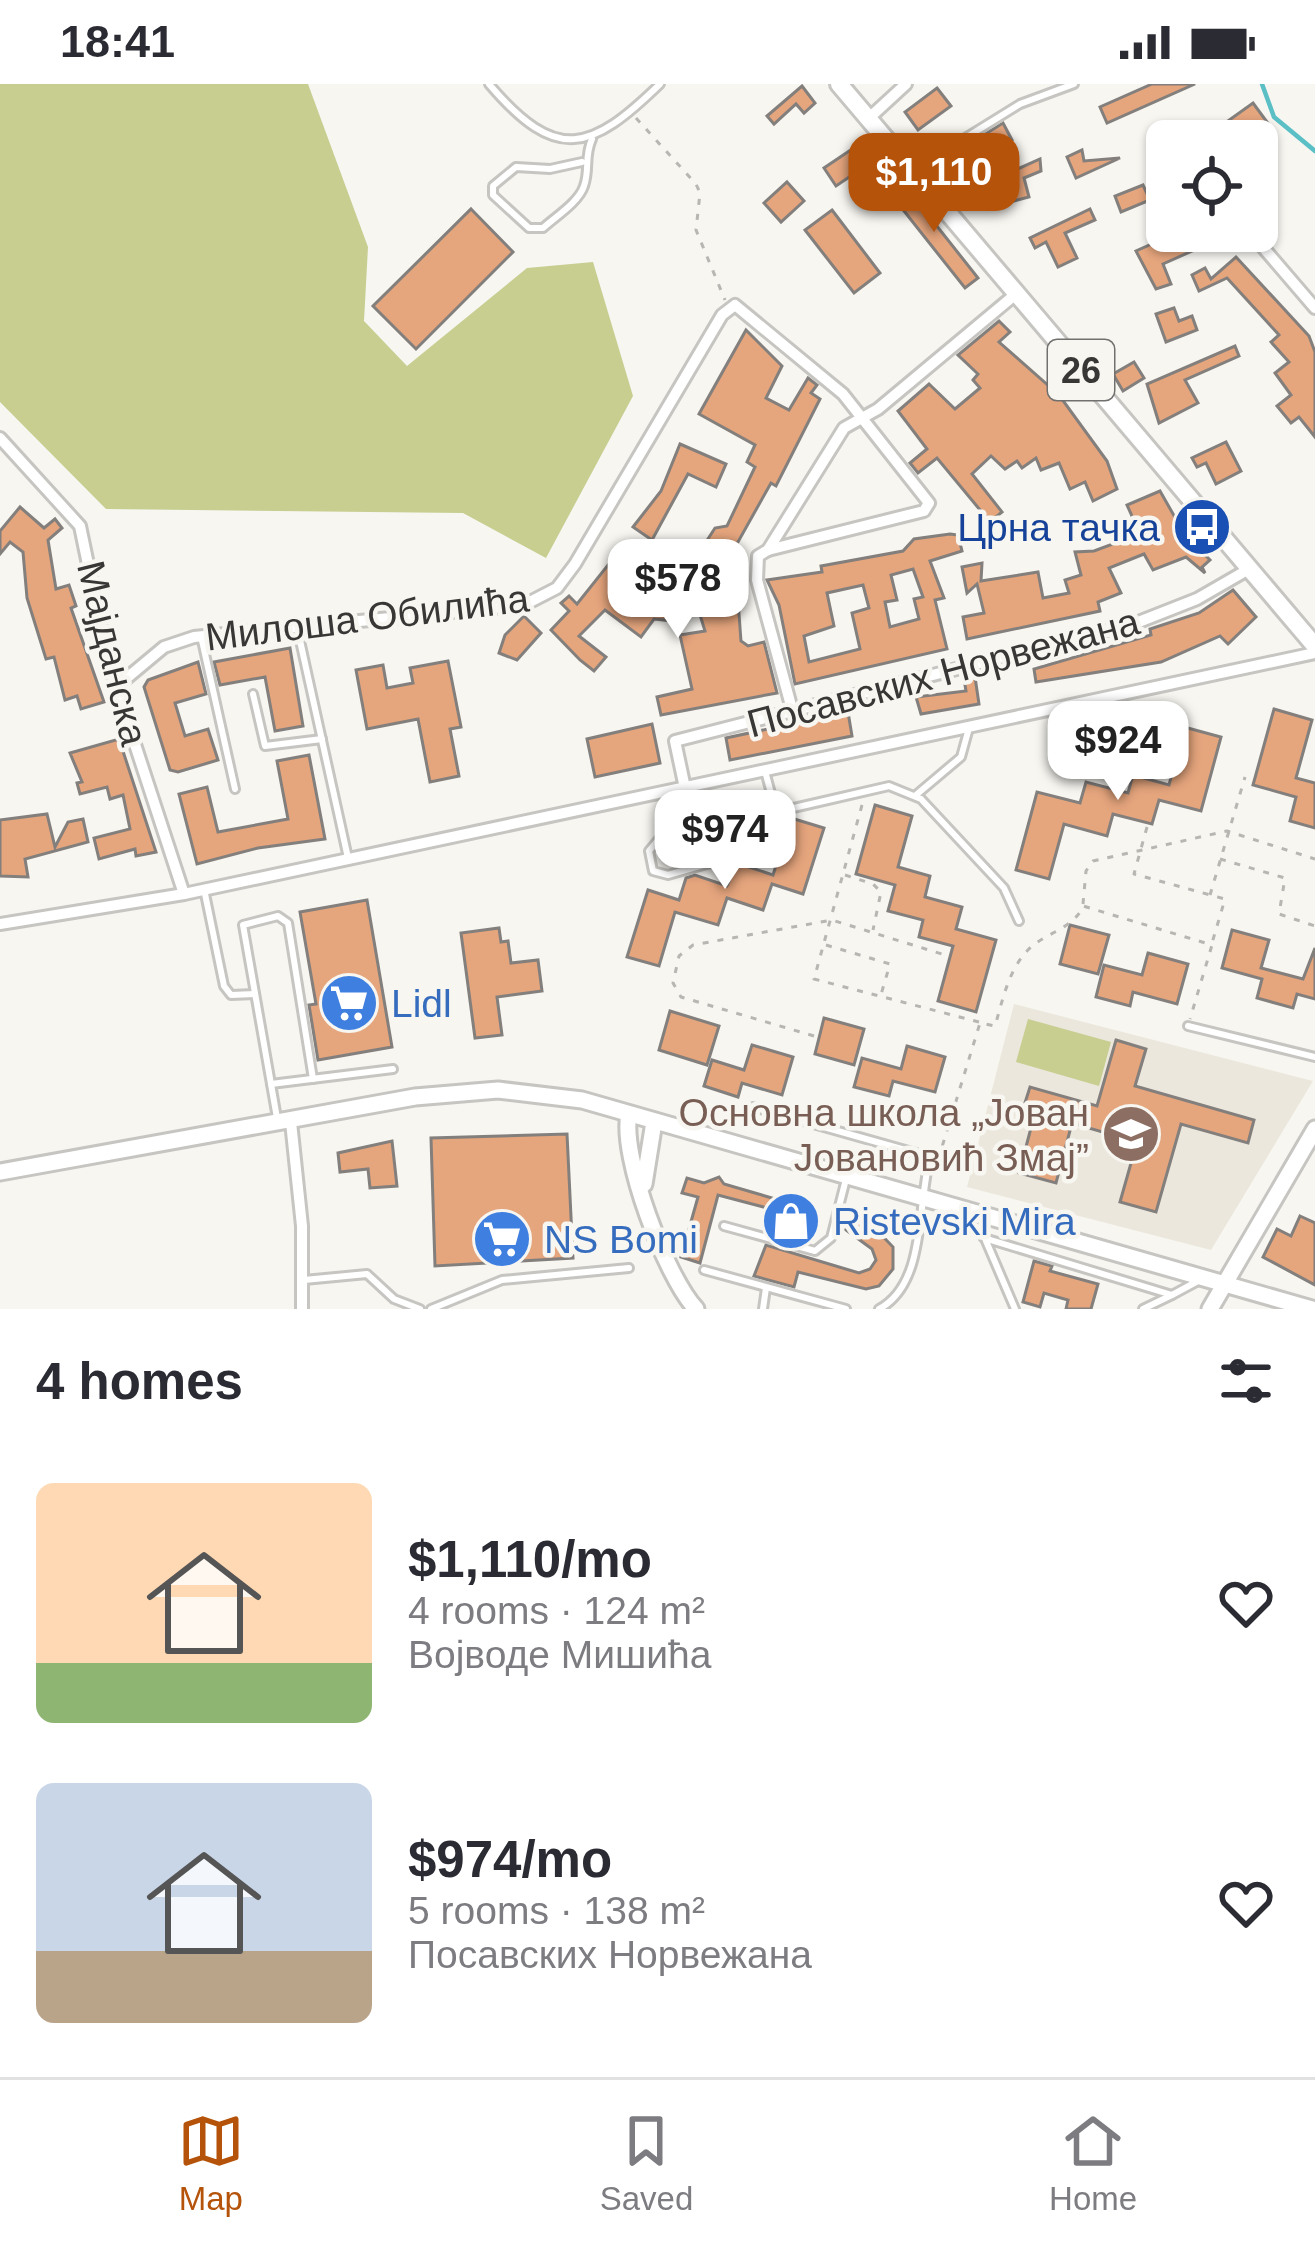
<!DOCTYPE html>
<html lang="en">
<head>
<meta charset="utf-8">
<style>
	body { margin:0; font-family:Helvetica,sans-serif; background:#f2f2f3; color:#2b2b33; height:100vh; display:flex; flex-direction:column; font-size:45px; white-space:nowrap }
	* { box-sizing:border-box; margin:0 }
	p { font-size:39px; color:#7c7c81 }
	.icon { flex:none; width:66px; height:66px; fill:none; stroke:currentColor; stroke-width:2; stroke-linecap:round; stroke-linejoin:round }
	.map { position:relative; height:1225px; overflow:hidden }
	.panel { display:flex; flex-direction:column; background:#fff; flex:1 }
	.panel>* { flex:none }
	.fabs { position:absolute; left:1146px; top:36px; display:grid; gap:24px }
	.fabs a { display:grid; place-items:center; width:132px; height:132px; border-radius:18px; background:#fff; box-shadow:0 3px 9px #0004; font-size:60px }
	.price { position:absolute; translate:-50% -102px; padding:0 27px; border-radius:24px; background:#fff; color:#222; font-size:39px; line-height:78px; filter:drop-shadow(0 3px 6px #0008) }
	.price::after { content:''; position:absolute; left:50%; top:72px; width:36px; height:27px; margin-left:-18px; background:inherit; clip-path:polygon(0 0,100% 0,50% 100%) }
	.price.active { background:#b45309; color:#fff }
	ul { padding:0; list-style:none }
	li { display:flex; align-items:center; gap:36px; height:300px; padding:0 36px }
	li span { display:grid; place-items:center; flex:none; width:336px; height:240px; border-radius:18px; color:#555 }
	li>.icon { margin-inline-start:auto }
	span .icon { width:144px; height:144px; fill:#fffc; stroke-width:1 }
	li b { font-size:51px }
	h2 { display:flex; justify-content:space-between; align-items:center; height:144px; padding:0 36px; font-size:51px }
	.status { display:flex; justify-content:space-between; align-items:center; height:84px; padding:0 60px; background:#fff; direction:ltr }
	.status svg { height:33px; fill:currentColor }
	.tabs { display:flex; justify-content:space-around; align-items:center; height:168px; border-top:3px solid #e1e1e2; background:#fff; font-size:33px; color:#7c7c81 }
	.tabs a { display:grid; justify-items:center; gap:6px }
	.tabs .active { color:#b45309 }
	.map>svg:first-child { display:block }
</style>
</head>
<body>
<div class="status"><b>18:41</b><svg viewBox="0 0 49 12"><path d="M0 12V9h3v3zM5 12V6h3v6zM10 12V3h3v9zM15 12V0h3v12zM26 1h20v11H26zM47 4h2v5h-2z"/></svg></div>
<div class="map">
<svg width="1315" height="1225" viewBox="0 0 1315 1225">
	<rect width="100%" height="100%" fill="#f7f6f1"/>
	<polygon fill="#ebe7dc" points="1014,920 1313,997 1211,1166 967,1103"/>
	<g fill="#c7ce90">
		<polygon points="0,0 308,0 368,163 364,237 407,282 527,184 593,178 633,312 546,474 463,429 106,425 0,318"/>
		<polygon points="1028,935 1111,958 1099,1002 1016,978"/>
	</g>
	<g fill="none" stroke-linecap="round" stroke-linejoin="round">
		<polyline stroke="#5bbfc6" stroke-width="4.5" points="1262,0 1274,33 1315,67"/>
	</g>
	<g fill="#e5a57d" stroke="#837f7d" stroke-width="3" fill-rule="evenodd">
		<polygon points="1152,0 1195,0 1107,39 1100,23"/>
		<polygon points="802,2 815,19 804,29 796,20 774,40 767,32"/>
		<polygon points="937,4 951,22 918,46 905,28"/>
		<polygon points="1253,19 1273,46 1258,57 1217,57 1211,49"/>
		<polygon points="1003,39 1012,56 943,93 937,80"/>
		<polygon points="858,61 870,79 836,102 824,84"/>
		<polygon points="1082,66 1084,77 1120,74 1076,94 1067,73"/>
		<polygon points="1040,75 1041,87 1024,94 1029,113 994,122 982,101"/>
		<polygon points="787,98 804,117 781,138 764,119"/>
		<polygon points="902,98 978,194 965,204 889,108"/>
		<polygon points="1143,101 1150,116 1121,128 1115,112"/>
		<polygon points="471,125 513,168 416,265 373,222"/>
		<polygon points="1090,125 1095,136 1065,149 1077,174 1058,183 1046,158 1035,164 1030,154"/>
		<polygon points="832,126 880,189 854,209 805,146"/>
		<polygon points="1181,147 1204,147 1210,159 1163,180 1171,200 1156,205 1136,167"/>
		<polygon points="1236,173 1309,252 1315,268 1315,353 1299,333 1291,339 1277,322 1291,311 1275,289 1289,278 1271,258 1279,251 1227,194 1199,207 1192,191 1205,184 1211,195"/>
		<polygon points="1174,224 1179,237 1192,232 1197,246 1166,258 1156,230"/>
		<polygon points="999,237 1010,248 999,258 1059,311 1107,377 1117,405 1093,417 1085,398 1070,405 1059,379 1041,386 1036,374 1022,384 1017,377 1005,385 991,372 972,390 1002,428 990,438 937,374 918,389 910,379 927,365 898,327 929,300 955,325 980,304 973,296 978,290 958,271"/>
		<polygon points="746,246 782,282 766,314 789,326 808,294 817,301 811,309 820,315 776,402 771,399 734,465 724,493 684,478 694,457 704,461 715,444 727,442 755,383 747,378 755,361 699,330"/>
		<polygon points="1235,262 1239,272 1185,296 1198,319 1159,339 1147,300"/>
		<polygon points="1134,278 1144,294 1123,307 1113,290"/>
		<polygon points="1226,358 1241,387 1216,400 1206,379 1197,383 1192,374"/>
		<polygon points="680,360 726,380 716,403 688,390 652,456 633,443 661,407"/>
		<polygon points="1160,407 1193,465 1196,462 1210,476 1202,483 1205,489 1186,473 1153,486 1144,470 1109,484 1121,509 1098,518 1100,527 967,555 963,533 984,529 977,500 967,509 962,483 982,479 981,497 1038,488 1043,514 1069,509 1065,496 1081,491 1075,468 1094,467 1140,450 1127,421"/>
		<polygon points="20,423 44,444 55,435 62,444 48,456 56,505 69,501 76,522 71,524 104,618 81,625 77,612 65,616 54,573 46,575 27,514 23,468 10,458 0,470 0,447"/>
		<path d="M950,450L958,451L962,467L930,477L944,514L935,516L947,565L795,600L779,521L767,496L822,488L821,482L903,467L914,455ZM913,485L923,513L914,515L919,535L890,543L885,518L897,516L891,491ZM863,501L869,524L852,529L860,565L809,578L804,552L834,542L827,509Z"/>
		<polygon points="657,464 680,477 670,502 659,497 663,487 649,479"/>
		<polygon points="612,476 627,488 618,499 658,526 664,514 737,503 741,557 748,562 764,558 777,609 661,631 657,613 692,605 680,551 705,547 697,521 674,524 673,537 654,535 641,553 605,526 579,552 606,573 594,587 580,576 551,546 569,527 561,519 569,512 577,520"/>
		<polygon points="1233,506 1256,533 1228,560 1220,552 1161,578 1036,598 1034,585 1151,551 1150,545 1199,529"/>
		<polygon points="524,532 541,549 517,576 499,569 505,551"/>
		<polygon points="290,564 303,642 275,647 265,593 220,601 214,578"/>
		<polygon points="448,577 461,643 450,645 459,692 430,698 418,635 367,645 356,586 383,581 387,604 413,599 410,584"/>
		<polygon points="198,578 206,610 175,619 185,652 208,645 218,676 178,688 170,686 144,603 148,596"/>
		<polygon points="975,593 979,620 921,630 916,613 966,607 964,595"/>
		<polygon points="1274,625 1312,636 1296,694 1315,699 1315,744 1290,737 1296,713 1253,701"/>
		<polygon points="848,628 852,652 730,676 726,654"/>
		<polygon points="652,640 660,679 595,693 587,655"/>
		<polygon points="1184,643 1221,653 1201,727 1159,716 1152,740 1113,730 1107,752 1064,740 1049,795 1016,786 1037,708 1080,719 1086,698 1128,709 1133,691 1169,701"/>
		<polygon points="119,655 156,768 136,772 135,765 99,775 94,754 130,745 123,711 110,715 107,703 80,710 77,699 82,698 70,669"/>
		<polygon points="309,671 325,755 258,764 197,780 179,710 207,703 218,748 288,735 277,677"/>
		<polygon points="875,721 912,732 898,783 930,792 925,813 962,823 956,845 996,856 976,928 938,917 953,862 919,853 923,836 888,827 895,801 856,790"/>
		<polygon points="47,730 55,763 68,738 83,735 88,758 25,775 28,793 0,792 0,736"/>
		<polygon points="791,734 824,744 803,810 772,800 763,826 727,814 718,841 675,828 659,882 627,873 648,806 679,816 686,794 695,791 727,802 737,779 773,791"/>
		<polygon points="367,816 392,963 318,976 309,921 316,920 300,828"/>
		<polygon points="1070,841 1109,851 1098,890 1060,880"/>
		<polygon points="499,844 501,858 508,857 511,879 538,876 542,907 497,913 502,951 475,954 461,849"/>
		<polygon points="1232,846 1269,856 1261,884 1303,895 1315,864 1315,915 1297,910 1293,924 1257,914 1262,895 1222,884"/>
		<polygon points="1148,869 1188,880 1177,920 1133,908 1130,922 1096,913 1104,881 1142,891"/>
		<polygon points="670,927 719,942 707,981 659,966"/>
		<polygon points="824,934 864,945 854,981 815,970"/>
		<polygon points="1116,956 1146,965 1135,1002 1254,1036 1248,1059 1181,1040 1156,1128 1120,1118 1137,1058 1072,1039 1056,1099 1019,1089 1035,1029 1023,1025 1030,1003 1097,1022"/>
		<polygon points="752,961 793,973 782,1011 742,999 738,1013 704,1002 712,976 744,986"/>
		<polygon points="907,962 945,973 935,1008 893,997 889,1012 854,1003 862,974 901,985"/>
		<polygon points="567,1050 573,1174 435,1182 431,1054"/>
		<polygon points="392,1057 397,1102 370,1104 368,1085 340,1088 338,1069"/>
		<polygon points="719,1093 724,1100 813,1126 805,1156 770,1147 775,1126 718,1111 700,1179 681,1173 698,1113 682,1109 687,1094 704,1099"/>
		<polygon points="1300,1132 1315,1139 1315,1201 1263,1173 1277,1145 1291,1152"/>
		<polygon points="858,1135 867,1136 893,1163 893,1185 879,1202 866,1205 798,1188 794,1203 754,1192 766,1161 859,1189 870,1185 876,1176 872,1165 842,1143 845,1136"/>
		<polygon points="1034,1177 1052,1182 1050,1187 1098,1200 1091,1225 1066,1225 1068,1216 1044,1209 1040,1223 1023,1218"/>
	</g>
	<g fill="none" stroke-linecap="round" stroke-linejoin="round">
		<defs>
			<g id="lane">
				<path d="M489,0C557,80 591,67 660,0"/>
				<path d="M582,78L550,85L516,83L493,102V111L529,144H543C555,133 579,118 584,102C590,85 584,73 592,55"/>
				<polyline points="915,85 1020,20 1074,0"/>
				<polyline points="297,543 348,774"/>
				<polyline points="201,552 235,705"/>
				<polyline points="253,610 265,662 322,655"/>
				<polyline points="765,687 776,728 770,762 668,791 653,787 649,767 659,755 889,702 921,715 1004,804 1019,837"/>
				<polyline points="916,711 961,673 969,644"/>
				<polyline points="204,805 224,902 231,911 255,910"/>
				<polyline points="1188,942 1315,973"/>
				<polyline points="271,1000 393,985"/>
				<path d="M753,1023L930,1073C917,1123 926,1200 879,1225"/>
				<polyline points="277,1034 243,841 278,832 288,839 313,995"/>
				<polyline points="965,1130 984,1154 1172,1211 1198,1197"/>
				<polyline points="724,1142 815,1167 831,1154 846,1095"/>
				<polyline points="986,1157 1015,1225"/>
				<polyline points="704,1186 846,1225"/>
				<polyline points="304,1196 367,1190 394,1215 420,1225"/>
				<polyline points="431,1225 502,1196 629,1184"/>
				<polyline points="763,1225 766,1204"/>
				<polyline points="1143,1225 1172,1211"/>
			</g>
			<g id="street">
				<polyline points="868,35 906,0"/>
				<polyline points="1255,154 1315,224"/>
				<polyline points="0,354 80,442 109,581 184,810"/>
				<polyline points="116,603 164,563 194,553 524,521 557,504 575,480 722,231 735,221 843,310 929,419 924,427 768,466"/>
				<polyline points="793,629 757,496 758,472 768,466 844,344 878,325 1017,209"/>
				<polyline points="685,704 675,657 1136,539 1197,515 1249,485"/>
				<polyline points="0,840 184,810 1315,569"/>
				<polyline points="291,1038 302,1142 302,1225"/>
			</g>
			<g id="secondary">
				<path d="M629,1030C620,1072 666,1193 696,1225"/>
				<polyline points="0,1088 415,1013 498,1006 582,1016 1312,1225"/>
				<polyline points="644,1100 654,1038"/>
				<polyline points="1210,1225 1315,1045"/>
			</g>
			<polyline id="primary" points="839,0 1315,562"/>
		</defs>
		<use href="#lane" stroke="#c6c5c1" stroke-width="12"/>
		<use href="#street" stroke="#c6c5c1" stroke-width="16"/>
		<use href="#secondary" stroke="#c6c5c1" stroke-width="21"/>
		<use href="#primary" stroke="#c6c5c1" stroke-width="22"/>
		<g stroke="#b7b6b2" stroke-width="3" stroke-dasharray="6 9" stroke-linecap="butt">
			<polyline points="636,34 696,100 700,109 696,146 725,216"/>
			<polyline points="862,721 814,895 979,938"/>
			<polyline points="1147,743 1134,790 1225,815 1212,859"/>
			<polyline points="1220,775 1285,794 1279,830 1315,842"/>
			<polyline points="845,791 873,800 881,808 873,846"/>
			<polyline points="1210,811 1245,693"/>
			<polyline points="1083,820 1086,787 1093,777 1227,747 1315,775"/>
			<polyline points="826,861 890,880 880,914"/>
			<polyline points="814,952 681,913 673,899 679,872 693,861 832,836 945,871"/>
			<path d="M938,1076L980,939L995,942C1003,915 1009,883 1031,863C1047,849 1075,843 1083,822L1212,861L1190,935"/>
		</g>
		<use href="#lane" stroke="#fff" stroke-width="6"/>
		<use href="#street" stroke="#fff" stroke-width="10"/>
		<use href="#secondary" stroke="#fff" stroke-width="15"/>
		<use href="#primary" stroke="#fff" stroke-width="16"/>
	</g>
	<defs>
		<symbol id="bus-disc" viewBox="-11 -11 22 22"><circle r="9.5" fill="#1a4fb4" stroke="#f7f6f1"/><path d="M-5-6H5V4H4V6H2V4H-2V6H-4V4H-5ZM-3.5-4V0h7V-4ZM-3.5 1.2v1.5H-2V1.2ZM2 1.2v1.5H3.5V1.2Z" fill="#fff"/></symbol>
		<symbol id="supermarket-disc" viewBox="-11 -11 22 22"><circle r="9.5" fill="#3f7fe0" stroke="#f7f6f1"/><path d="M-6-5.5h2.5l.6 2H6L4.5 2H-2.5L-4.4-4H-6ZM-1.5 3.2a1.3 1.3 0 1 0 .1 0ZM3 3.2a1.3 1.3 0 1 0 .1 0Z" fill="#fff"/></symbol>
		<symbol id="school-disc" viewBox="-11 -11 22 22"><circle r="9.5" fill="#8d6e63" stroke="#f7f6f1"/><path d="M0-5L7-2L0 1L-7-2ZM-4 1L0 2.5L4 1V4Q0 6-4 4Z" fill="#fff"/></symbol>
		<symbol id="shop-disc" viewBox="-11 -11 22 22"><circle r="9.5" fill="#3f7fe0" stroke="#f7f6f1"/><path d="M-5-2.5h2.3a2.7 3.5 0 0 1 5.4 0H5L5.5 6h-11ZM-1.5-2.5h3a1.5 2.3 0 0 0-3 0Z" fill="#fff"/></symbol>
	</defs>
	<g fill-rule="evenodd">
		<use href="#bus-disc" x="1169" y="410" width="66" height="66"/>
		<use href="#supermarket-disc" x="316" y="886" width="66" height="66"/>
		<use href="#school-disc" x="1098" y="1017" width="66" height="66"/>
		<use href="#shop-disc" x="758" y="1104" width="66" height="66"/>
		<use href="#supermarket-disc" x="469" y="1122" width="66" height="66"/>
	</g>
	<g text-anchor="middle" stroke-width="9" stroke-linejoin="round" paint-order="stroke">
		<rect fill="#f7f6f1" stroke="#71706e" stroke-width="3" x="1048" y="256" width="66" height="60" rx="9"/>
		<g font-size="36" font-weight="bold" fill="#383736">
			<text x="1081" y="299">26</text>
		</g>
		<g font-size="39" fill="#164399" stroke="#f7f6f1" text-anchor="end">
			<text x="1160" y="457">Црна тачка</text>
		</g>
		<g font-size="39" fill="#383736" stroke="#f7f6f1">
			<text transform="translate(367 533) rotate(-7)" y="14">Милоша Обилића</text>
			<text transform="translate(113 569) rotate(76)" y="14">Мајданска</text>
			<text transform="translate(943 588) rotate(-15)" y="14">Посавских Норвежана</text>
		</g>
		<g font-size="39" fill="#366cbe" stroke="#f7f6f1" text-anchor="start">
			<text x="391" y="933">Lidl</text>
			<text x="833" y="1151">Ristevski Mira</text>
			<text x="544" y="1169">NS Bomi</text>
		</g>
		<g font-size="39" fill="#785e54" stroke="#f7f6f1" text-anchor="end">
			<text x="1089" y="1042">Основна школа „Јован<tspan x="1089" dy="45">Јовановић Змај”</tspan></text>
		</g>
	</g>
</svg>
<div class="fabs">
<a><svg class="icon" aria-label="locate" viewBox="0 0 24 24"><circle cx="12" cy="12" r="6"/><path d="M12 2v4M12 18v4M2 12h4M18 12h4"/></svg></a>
</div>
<b class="price active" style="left:934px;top:151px">$1,110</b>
<b class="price" style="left:678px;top:557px">$578</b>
<b class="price" style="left:1118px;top:719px">$924</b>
<b class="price" style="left:725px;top:808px">$974</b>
</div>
<section class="panel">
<h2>4 homes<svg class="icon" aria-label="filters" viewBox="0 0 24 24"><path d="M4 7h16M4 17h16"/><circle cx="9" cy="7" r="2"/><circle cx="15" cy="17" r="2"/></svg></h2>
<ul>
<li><span style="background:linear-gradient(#ffd9b3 75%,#8fb573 0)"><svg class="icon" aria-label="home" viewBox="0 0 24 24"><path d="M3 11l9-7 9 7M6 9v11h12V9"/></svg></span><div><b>$1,110/mo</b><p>4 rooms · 124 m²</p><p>Војводе Мишића</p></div><svg class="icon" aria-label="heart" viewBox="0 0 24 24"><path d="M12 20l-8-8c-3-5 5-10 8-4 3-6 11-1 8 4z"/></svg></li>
<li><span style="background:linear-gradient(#c9d6e8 70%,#b9a48a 0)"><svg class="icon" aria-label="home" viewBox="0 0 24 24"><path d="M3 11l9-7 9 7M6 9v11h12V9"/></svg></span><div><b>$974/mo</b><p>5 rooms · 138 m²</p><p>Посавских Норвежана</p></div><svg class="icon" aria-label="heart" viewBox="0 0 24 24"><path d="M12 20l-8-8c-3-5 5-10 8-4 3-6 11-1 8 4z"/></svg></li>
</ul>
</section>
<nav class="tabs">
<a class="active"><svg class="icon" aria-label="map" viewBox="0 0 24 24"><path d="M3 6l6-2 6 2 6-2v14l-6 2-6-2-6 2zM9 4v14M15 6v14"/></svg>Map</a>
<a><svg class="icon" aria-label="saved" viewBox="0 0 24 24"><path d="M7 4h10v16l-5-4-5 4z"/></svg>Saved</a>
<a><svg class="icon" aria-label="home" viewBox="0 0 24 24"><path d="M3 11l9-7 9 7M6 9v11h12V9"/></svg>Home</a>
</nav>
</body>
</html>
